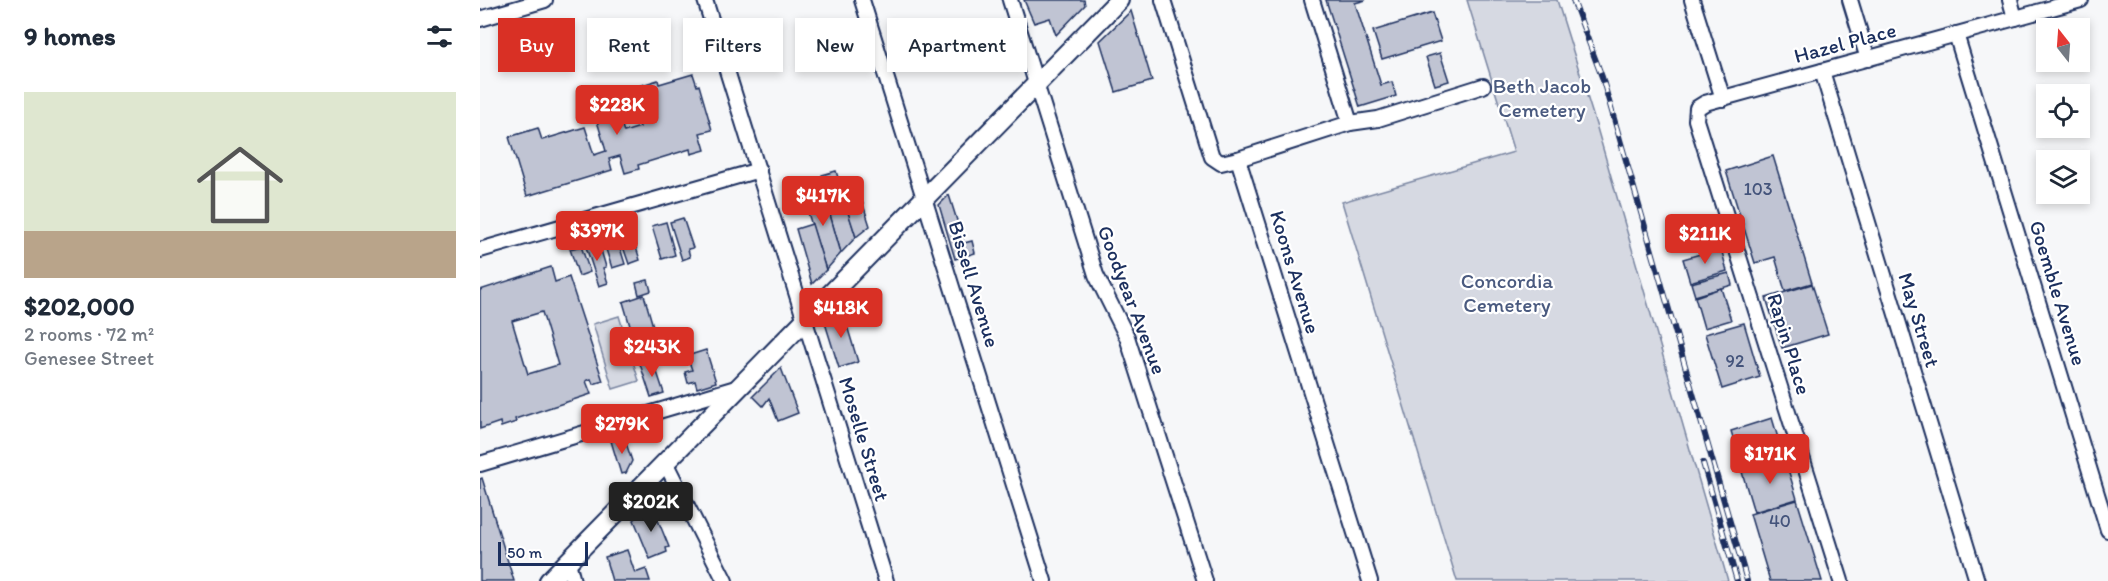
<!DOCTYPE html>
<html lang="en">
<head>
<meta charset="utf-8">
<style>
	body { margin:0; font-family:Itim,sans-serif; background:#f2f2f3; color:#1f2937; height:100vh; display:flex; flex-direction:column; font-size:22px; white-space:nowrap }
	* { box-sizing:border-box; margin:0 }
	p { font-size:20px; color:#747a83 }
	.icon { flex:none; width:33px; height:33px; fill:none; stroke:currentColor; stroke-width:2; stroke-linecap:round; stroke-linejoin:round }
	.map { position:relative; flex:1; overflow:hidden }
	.drawer { display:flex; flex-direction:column; background:#fff; width:480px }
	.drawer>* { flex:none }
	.guide { position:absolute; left:18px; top:18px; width:570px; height:54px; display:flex; gap:12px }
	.needle { width:39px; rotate:343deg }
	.controls { position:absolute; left:1556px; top:18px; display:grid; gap:12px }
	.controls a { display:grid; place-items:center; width:54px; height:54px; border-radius:0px; background:#fff; box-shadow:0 3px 9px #0003; font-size:30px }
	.scale { position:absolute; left:18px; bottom:15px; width:90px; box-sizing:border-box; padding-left:6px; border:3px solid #1b2f5e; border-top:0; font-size:16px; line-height:21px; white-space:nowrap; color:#1b2f5e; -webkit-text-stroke:4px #fff; paint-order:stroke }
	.price { position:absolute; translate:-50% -51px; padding:0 14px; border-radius:6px; background:#d93025; color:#fff; font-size:20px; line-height:39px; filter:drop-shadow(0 2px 3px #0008) }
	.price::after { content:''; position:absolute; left:50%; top:36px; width:18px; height:14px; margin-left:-9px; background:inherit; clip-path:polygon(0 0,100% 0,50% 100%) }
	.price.selected { background:#222; color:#fff }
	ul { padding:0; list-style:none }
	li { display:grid; align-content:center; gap:12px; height:318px; padding:0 24px }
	li span { display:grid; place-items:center; height:186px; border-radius:0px; color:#555 }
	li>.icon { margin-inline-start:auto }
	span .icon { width:108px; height:108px; fill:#fffc; stroke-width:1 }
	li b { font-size:26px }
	h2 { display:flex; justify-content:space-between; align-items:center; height:72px; padding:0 24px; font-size:26px }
	.chip { padding:0 21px; border-radius:0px; background:#fff; box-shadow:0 3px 9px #0003; font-size:21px; line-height:54px }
	.chip.selected { background:#d93025; color:#fff }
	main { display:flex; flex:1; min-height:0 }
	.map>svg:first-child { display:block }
</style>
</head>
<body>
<main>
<section class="drawer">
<h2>9 homes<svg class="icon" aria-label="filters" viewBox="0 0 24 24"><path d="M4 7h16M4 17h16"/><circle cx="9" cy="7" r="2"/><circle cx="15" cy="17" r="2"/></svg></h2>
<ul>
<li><span style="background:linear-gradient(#dfe7d0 75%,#b9a48a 0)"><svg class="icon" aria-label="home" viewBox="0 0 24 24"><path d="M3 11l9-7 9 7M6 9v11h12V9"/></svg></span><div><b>$202,000</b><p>2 rooms · 72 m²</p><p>Genesee Street</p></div></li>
</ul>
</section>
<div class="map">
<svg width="1628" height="581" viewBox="0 0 1628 581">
	<rect width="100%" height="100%" fill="#f6f7f9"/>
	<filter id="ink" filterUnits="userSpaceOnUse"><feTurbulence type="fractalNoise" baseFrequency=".0167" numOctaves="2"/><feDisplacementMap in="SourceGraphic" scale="12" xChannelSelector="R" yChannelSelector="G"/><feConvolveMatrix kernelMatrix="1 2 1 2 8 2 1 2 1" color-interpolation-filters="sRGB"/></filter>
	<g filter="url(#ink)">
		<g fill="#d6d9e2" stroke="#7884a0" stroke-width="1.5">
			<polygon points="987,0 1077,0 1117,128 1248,581 977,581 862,202 1034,152"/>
			<polygon points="139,316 159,381 133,389 113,324"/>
		</g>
		<g fill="#c0c4d3" stroke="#1b2f5e" stroke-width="1.5" fill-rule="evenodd">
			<polygon points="544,0 604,0 605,5 576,35 570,18 554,23"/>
			<polygon points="846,0 886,0 875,3 901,85 912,82 916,96 880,107"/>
			<polygon points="651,11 672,81 636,92 620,41"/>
			<polygon points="952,13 961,41 902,59 893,31"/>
			<polygon points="960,53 969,81 955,85 946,57"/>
			<polygon points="213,74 217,86 219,85 232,130 220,133 225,150 211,154 210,149 158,165 159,169 145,173 140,156 129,159 132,170 47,196 29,137 58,128 62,140 105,127 114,155 126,151 114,111 117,110 113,96 131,91 144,132 160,127 149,89 178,80 179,84"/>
			<polygon points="1293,156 1332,283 1305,291 1295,257 1275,263 1246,171"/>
			<polygon points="356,171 376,237 361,253 342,188 346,187 342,175"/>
			<polygon points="343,190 361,253 346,270 323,197"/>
			<polygon points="380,195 390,226 376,237 364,200"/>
			<polygon points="469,195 484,243 492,241 495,253 475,259 459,205"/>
			<polygon points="203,218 213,248 208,249 210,257 202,260 190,222"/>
			<polygon points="186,222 195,255 182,259 172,226"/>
			<polygon points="332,224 346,270 332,284 316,229"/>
			<polygon points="151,231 160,260 149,264 139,235"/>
			<polygon points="136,235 145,264 132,268 123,240"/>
			<polygon points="118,240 126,267 123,268 128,283 119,286 105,244"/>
			<polygon points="101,246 110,272 99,276 90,249"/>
			<polygon points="1241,248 1247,271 1210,282 1203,259"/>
			<path d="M71,267L75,282L89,277L123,381L113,384L111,379L106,381L111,394L35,419L36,422L21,427L20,422L0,429V290ZM62,312L78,365L48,374L32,321Z"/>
			<polygon points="1249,273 1252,285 1215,296 1211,283"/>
			<polygon points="168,280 171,291 159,295 156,283"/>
			<polygon points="1332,284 1348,334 1302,348 1286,298"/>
			<polygon points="1241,288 1251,320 1224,328 1215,297"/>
			<polygon points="164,295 179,347 175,348 167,339 155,343 143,302"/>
			<polygon points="361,306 378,362 359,368 345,323"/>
			<polygon points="1264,323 1280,377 1242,389 1225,334"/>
			<polygon points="226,350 236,382 217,388 215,381 208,383 205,372 212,370 207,356"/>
			<polygon points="173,360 184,393 171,397 160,364"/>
			<polygon points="301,368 318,413 298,421 289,398 283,406 273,396"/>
			<polygon points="1292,418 1304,458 1263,470 1251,431"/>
			<polygon points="144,437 152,461 146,473 141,474 131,441"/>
			<polygon points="1305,459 1317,499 1274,512 1262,472"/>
			<polygon points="2,478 34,581 0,581 0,479"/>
			<polygon points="1317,500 1342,581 1290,581 1270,514"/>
			<polygon points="171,503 189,547 186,548 187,552 170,559 154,520"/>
			<polygon points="147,550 155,573 166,569 170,581 132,581 125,557"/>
		</g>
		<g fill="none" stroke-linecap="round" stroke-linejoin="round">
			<defs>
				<g id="minor">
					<polyline points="225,0 406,581"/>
					<polyline points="382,0 564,581"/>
					<polyline points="530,0 616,275 647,337 725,581"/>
					<polyline points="683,0 732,157 741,163 758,159 890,581"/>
					<polyline points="832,0 870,123"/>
					<polyline points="1212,0 1243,99"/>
					<polyline points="1370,0 1388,59"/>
					<polyline points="1530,0 1535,18"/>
					<polyline points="0,19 65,0"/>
					<polyline points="1476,34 1628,530"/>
					<polyline points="1342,71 1497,581"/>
					<polyline points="758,159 870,123 898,119 1003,86"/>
					<polyline points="0,250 279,170"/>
					<polyline points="185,462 245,581"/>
					<polyline points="0,464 256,388"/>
					<polyline points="88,562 93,581"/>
					<polyline points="1361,581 1216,120 1217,108 1225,103 1601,0"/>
				</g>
				<polyline id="major" points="69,581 639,0"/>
			</defs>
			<use href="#minor" stroke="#1b2f5e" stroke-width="18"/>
			<use href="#major" stroke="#1b2f5e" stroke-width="22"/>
			<use href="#minor" stroke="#fff" stroke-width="14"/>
			<use href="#major" stroke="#fff" stroke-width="18"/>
			<defs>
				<g id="rail">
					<polyline points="1093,0 1122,77 1267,581"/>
					<polyline points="1223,463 1257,581"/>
				</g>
			</defs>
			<use href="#rail" stroke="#1b2f5e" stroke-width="6"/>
			<use href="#rail" stroke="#fff" stroke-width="4" stroke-dasharray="11" stroke-linecap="butt"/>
		</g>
	</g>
	<g text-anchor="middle" stroke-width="4.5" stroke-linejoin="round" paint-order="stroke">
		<g font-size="18" fill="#44547b">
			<text x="1278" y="195">103</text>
			<text x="1255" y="367">92</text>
			<text x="1300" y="527">40</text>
		</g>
		<g font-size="21" fill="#1b2f5e" stroke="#fff">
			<text transform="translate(1365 43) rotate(-15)" y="7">Hazel Place</text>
			<text transform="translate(815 272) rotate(73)" y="7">Koons Avenue</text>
			<text transform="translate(494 284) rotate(73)" y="7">Bissell Avenue</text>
			<text transform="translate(1578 293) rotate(73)" y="7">Goemble Avenue</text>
			<text transform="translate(652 300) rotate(69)" y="7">Goodyear Avenue</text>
			<text transform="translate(1439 320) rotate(73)" y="7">May Street</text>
			<text transform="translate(1309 344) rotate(73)" y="7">Rapin Place</text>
			<text transform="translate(384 439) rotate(73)" y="7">Moselle Street</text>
		</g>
		<g font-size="21" fill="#4a5a7f" stroke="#fff">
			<text x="1062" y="93">Beth Jacob<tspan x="1062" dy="24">Cemetery</tspan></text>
			<text x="1027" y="288">Concordia<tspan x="1027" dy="24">Cemetery</tspan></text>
		</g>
	</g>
</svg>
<div class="controls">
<a><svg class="needle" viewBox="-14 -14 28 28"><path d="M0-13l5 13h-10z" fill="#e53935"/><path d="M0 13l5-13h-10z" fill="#747a83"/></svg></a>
<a><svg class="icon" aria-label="locate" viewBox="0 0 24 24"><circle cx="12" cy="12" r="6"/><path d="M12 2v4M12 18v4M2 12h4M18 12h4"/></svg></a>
<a><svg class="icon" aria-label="layers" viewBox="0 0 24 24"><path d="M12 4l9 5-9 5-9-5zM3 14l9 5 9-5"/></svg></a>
</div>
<div class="scale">50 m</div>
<b class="price" style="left:137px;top:136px">$228K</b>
<b class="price" style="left:343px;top:227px">$417K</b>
<b class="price" style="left:117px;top:262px">$397K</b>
<b class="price" style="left:1225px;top:265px">$211K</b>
<b class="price" style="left:361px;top:339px">$418K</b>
<b class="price" style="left:172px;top:378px">$243K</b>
<b class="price" style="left:142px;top:455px">$279K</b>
<b class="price" style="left:1290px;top:485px">$171K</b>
<b class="price selected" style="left:171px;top:533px">$202K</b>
<div class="guide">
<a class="chip selected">Buy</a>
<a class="chip">Rent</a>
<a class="chip">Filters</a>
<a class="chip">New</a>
<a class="chip">Apartment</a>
</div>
</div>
</main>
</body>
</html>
